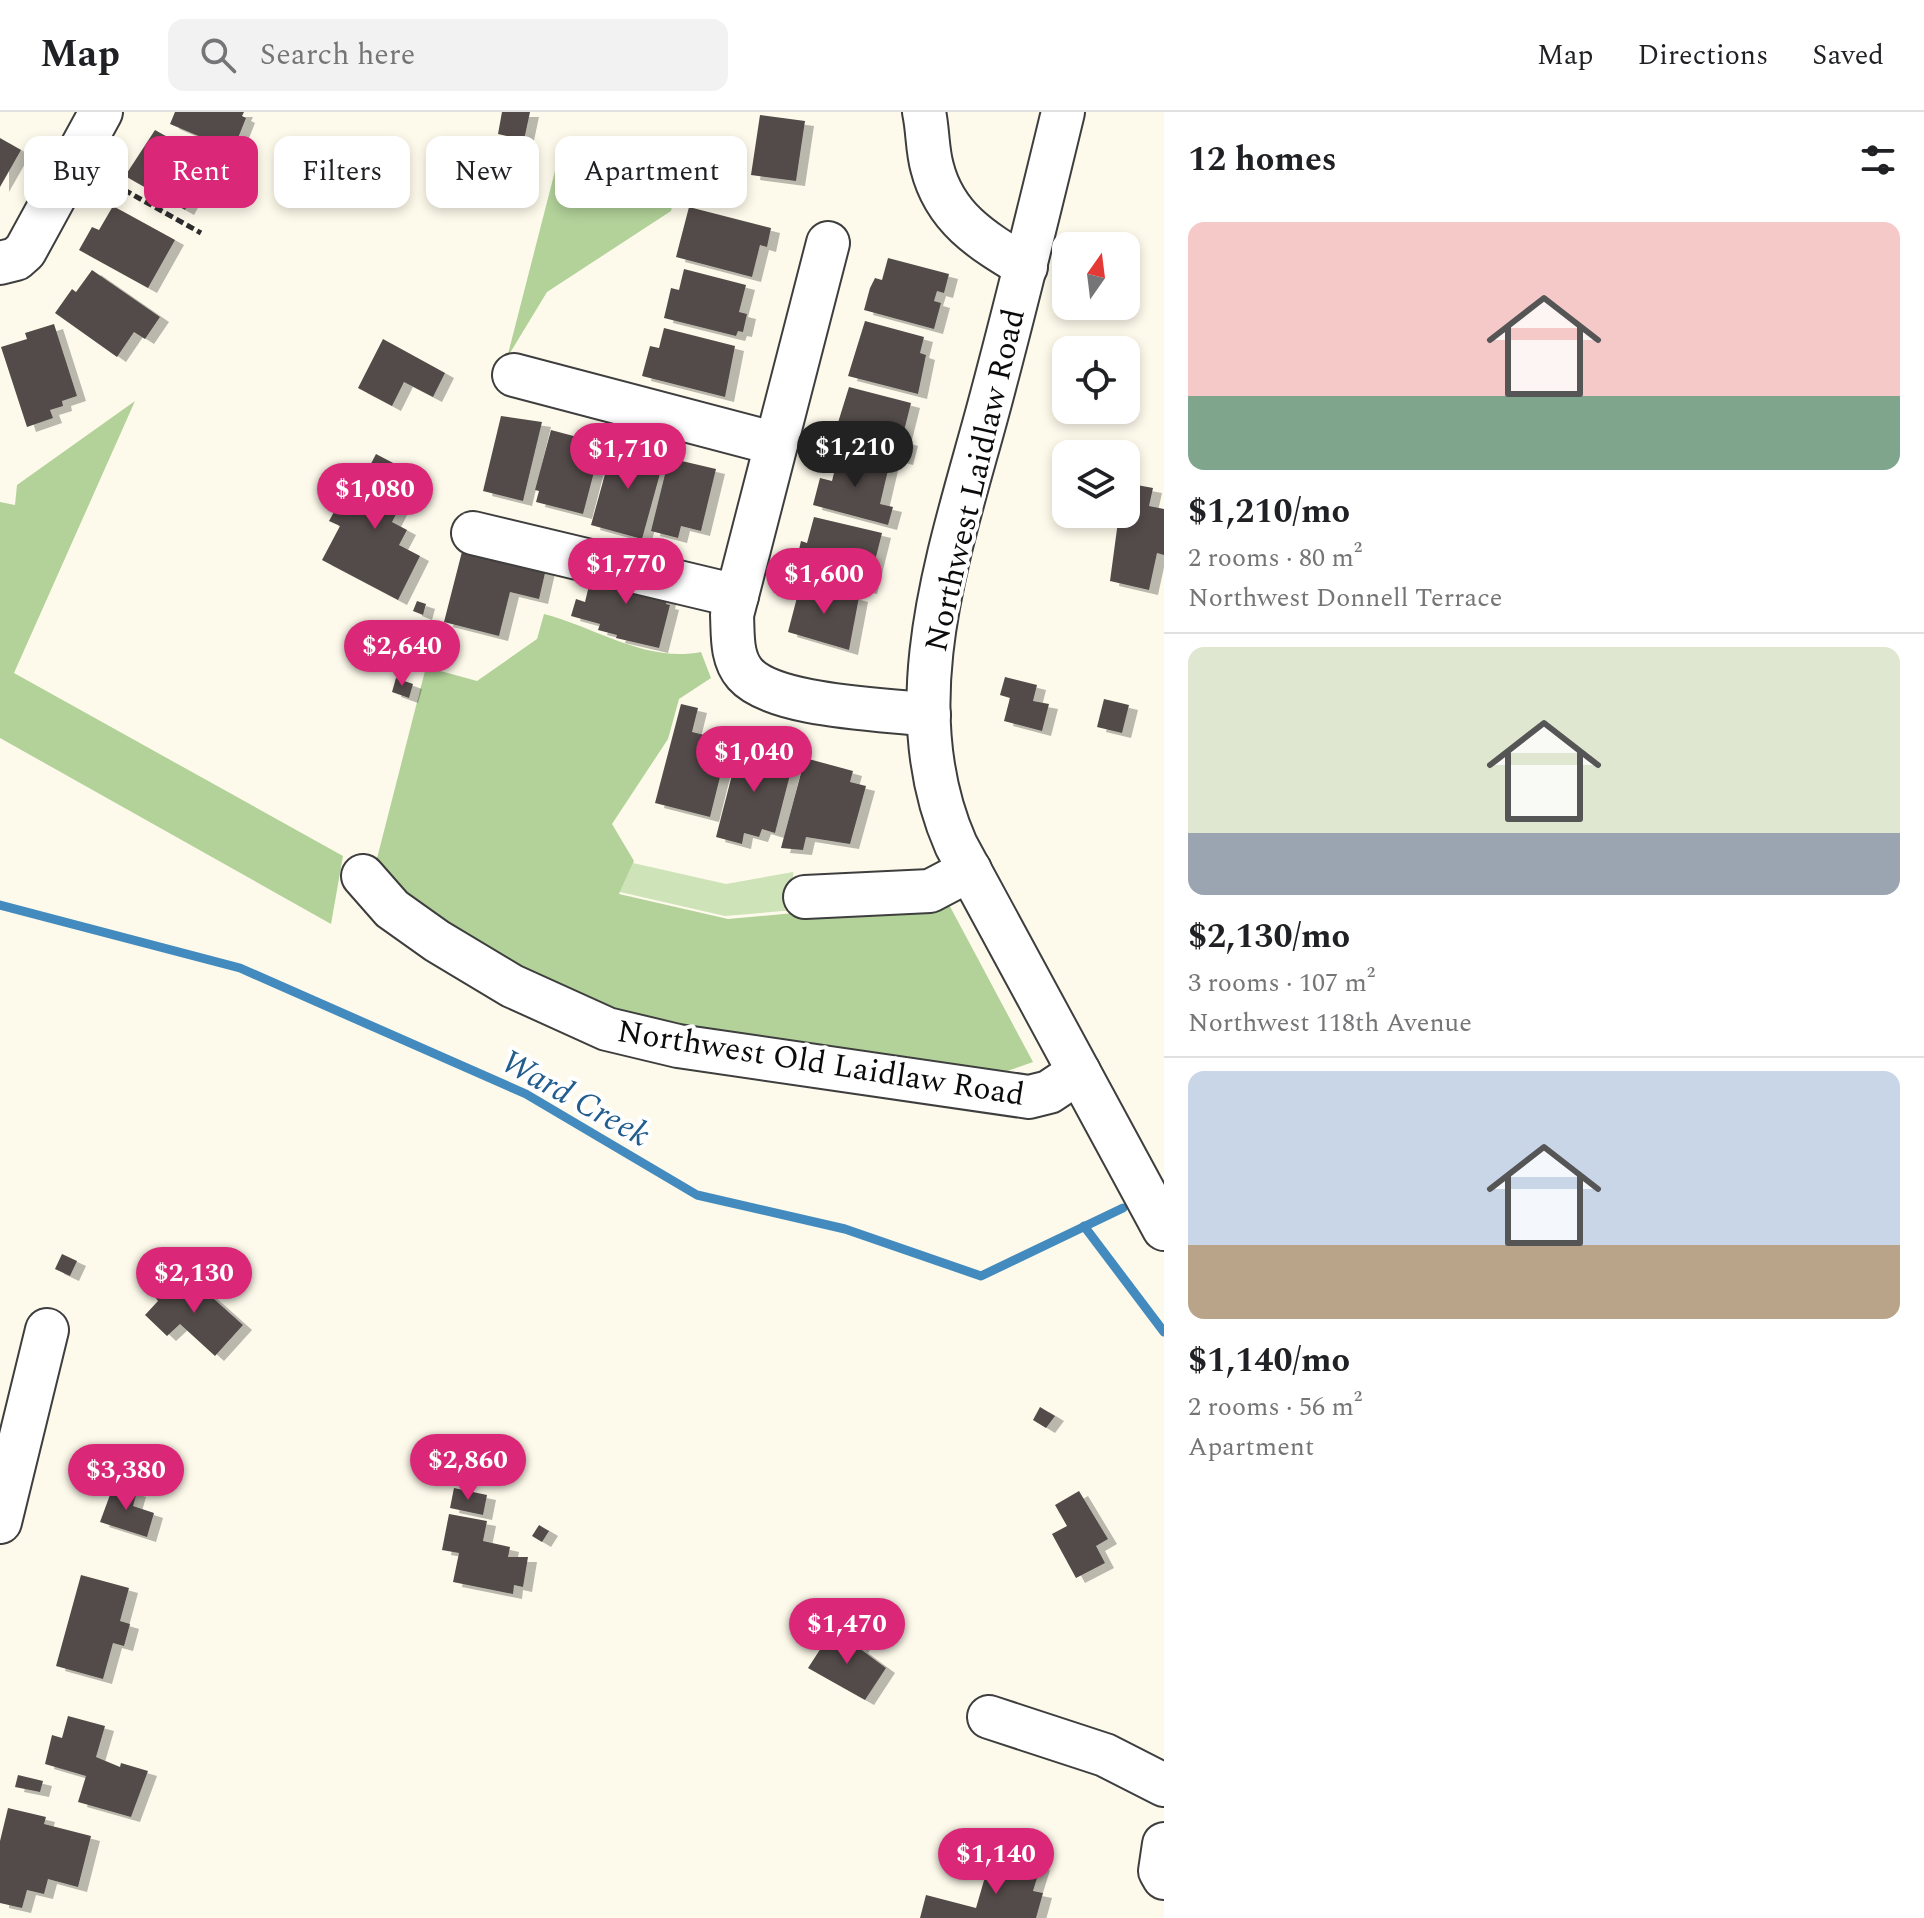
<!DOCTYPE html>
<html lang="en">
<head>
<meta charset="utf-8">
<style>
	body { margin:0; font-family:Spectral,serif; background:#f2f2f2; color:#202124; height:100vh; display:flex; flex-direction:column; font-size:30px; white-space:nowrap }
	* { box-sizing:border-box; margin:0 }
	p { font-size:26px; color:#757577 }
	.icon { flex:none; width:44px; height:44px; fill:none; stroke:currentColor; stroke-width:2; stroke-linecap:round; stroke-linejoin:round }
	.map { position:relative; flex:1; overflow:hidden }
	.sheet { display:flex; flex-direction:column; background:#fff; width:760px }
	.sheet>* { flex:none }
	.top-card { position:absolute; left:24px; top:24px; width:760px; height:72px; display:flex; gap:16px }
	.needle { width:52px; rotate:14deg }
	.tools { position:absolute; left:1052px; top:120px; display:grid; gap:16px }
	.tools a { display:grid; place-items:center; width:88px; height:88px; border-radius:16px; background:#fff; box-shadow:0 4px 12px #0003; font-size:40px }
	.price { position:absolute; translate:-50% -68px; padding:0 18px; border-radius:28px; background:#db2777; color:#fff; font-size:26px; line-height:52px; filter:drop-shadow(0 2px 4px #0008) }
	.price::after { content:''; position:absolute; left:50%; top:48px; width:24px; height:18px; margin-left:-12px; background:inherit; clip-path:polygon(0 0,100% 0,50% 100%) }
	.price.selected { background:#222; color:#fff }
	ul { padding:0; list-style:none }
	li { display:grid; align-content:center; gap:16px; height:424px; padding:0 24px }
	li+li { border-top:2px solid #e0e0e0 }
	li span { display:grid; place-items:center; height:248px; border-radius:16px; color:#555 }
	li>.icon { margin-inline-start:auto }
	span .icon { width:144px; height:144px; fill:#fffc; stroke-width:1 }
	li b { font-size:34px }
	h2 { display:flex; justify-content:space-between; align-items:center; height:96px; padding:0 24px; font-size:34px }
	.tag { padding:0 28px; border-radius:16px; background:#fff; box-shadow:0 4px 12px #0003; font-size:28px; line-height:72px }
	.tag.selected { background:#db2777; color:#fff }
	header { display:flex; align-items:center; gap:48px; box-sizing:border-box; height:112px; padding:0 40px; background:#fff; border-bottom:2px solid #e0e0e0 }
	header strong { font-size:38px }
	nav { display:flex; gap:44px; margin-inline-start:auto; font-size:28px }
	.search { width:560px; height:72px; background:#f2f2f2; display:flex; align-items:center; gap:20px; box-sizing:border-box; padding:0 28px; border-radius:16px; color:#757577; font-size:30px }
	main { display:flex; flex:1; min-height:0 }
	.map>svg:first-child { display:block }
</style>
</head>
<body>
<header>
<strong>Map</strong>
<div class="search"><svg class="icon" aria-label="search" viewBox="0 0 24 24"><circle cx="10" cy="10" r="6"/><path d="M15 15l6 6"/></svg>Search here</div>
<nav><a>Map</a><a>Directions</a><a>Saved</a></nav>
</header>
<main>
<div class="map">
<svg width="1164" height="1806" viewBox="0 0 1164 1806">
	<defs>
		<filter id="shadow"><feDropShadow dx="9" dy="5" stdDeviation="0" flood-color="#0004"/></filter>
	</defs>
	<rect width="100%" height="100%" fill="#fdfaeb"/>
	<polygon fill="#cee3b8" points="633,751 726,772 793,760 795,798 725,804 620,780"/>
	<g fill="#b2d299">
		<polygon points="556,55 674,86 671,99 547,180 507,246"/>
		<polygon points="135,289 14,561 343,744 331,812 0,626 0,390 15,393 17,373"/>
		<path d="M544,502C595,515 646,551 701,540L711,566L679,587L668,627L612,712L634,749L619,782L728,807L946,787L1033,950L999,962L580,899L373,762L426,555L477,569L537,527Z"/>
	</g>
	<g fill="none" stroke-linecap="round" stroke-linejoin="round">
		<g stroke="#438bbe" stroke-width="9">
			<polyline points="0,793 240,856 526,982 697,1083 845,1117 981,1164 1123,1096"/>
			<polyline points="1084,1114 1164,1220"/>
		</g>
	</g>
	<g fill="#524c48" filter="url(#shadow)">
		<polygon points="175,0 244,0 242,4 246,6 238,26 233,24 227,36 170,12"/>
		<polygon points="502,0 530,0 524,28 498,22"/>
		<polygon points="760,3 805,9 796,69 751,63"/>
		<polygon points="155,18 212,50 185,98 125,64"/>
		<polygon points="0,26 21,38 0,75"/>
		<polygon points="113,94 175,128 148,176 79,138 92,115 99,118"/>
		<polygon points="689,95 771,116 767,135 760,133 752,165 676,145"/>
		<polygon points="888,146 949,162 944,181 937,179 934,189 941,191 934,217 864,198 870,176 875,166 882,168"/>
		<polygon points="684,157 746,173 739,200 747,202 743,220 738,219 736,224 664,206 671,176 679,178"/>
		<polygon points="92,158 160,205 145,227 134,220 117,245 55,201 72,177 76,180"/>
		<polygon points="865,209 924,225 920,241 926,243 918,282 848,264"/>
		<polygon points="54,212 77,284 62,289 63,294 50,298 53,306 27,315 1,235 27,227 25,221"/>
		<polygon points="664,216 735,234 725,285 642,264 650,234 659,236"/>
		<polygon points="383,227 445,261 433,285 404,270 392,294 358,276"/>
		<polygon points="849,275 911,291 902,327 909,329 904,348 832,330"/>
		<polygon points="501,304 542,310 523,389 483,379"/>
		<polygon points="551,318 581,326 586,329 584,337 599,341 583,402 536,390 539,379 535,378"/>
		<polygon points="613,333 660,341 659,346 664,347 642,427 591,413"/>
		<polygon points="834,340 889,354 880,392 893,395 888,413 813,393 820,366 832,369 834,361 829,360"/>
		<polygon points="376,342 416,363 392,410 407,418 399,433 420,444 398,488 322,448 340,414 329,409 340,389 349,394"/>
		<polygon points="669,346 716,357 701,419 681,414 678,426 651,419"/>
		<polygon points="1126,371 1153,376 1149,394 1164,397 1164,443 1157,441 1149,478 1110,469 1119,402 1126,402"/>
		<polygon points="814,405 882,421 868,477 794,459 801,429 807,431"/>
		<polygon points="466,424 548,448 539,487 510,480 499,524 444,510"/>
		<polygon points="594,453 670,473 666,492 670,493 659,536 616,526 617,523 598,518 600,512 571,504 576,487 585,490"/>
		<polygon points="801,470 859,485 849,538 788,520"/>
		<polygon points="417,489 426,492 423,503 413,499"/>
		<polygon points="1005,565 1037,573 1033,589 1049,592 1042,619 1004,609 1010,586 1000,583"/>
		<polygon points="396,566 413,572 409,586 392,580"/>
		<polygon points="1104,587 1129,593 1122,621 1097,615"/>
		<polygon points="681,592 698,596 692,620 729,629 710,705 655,691"/>
		<polygon points="741,628 758,632 756,640 761,642 762,637 784,642 781,652 792,655 775,721 762,717 759,725 744,721 742,732 716,725"/>
		<polygon points="805,646 853,659 850,670 866,674 850,732 806,725 803,738 781,736"/>
		<polygon points="62,1142 77,1149 70,1164 55,1157"/>
		<polygon points="185,1161 243,1213 215,1244 180,1212 167,1224 145,1203 158,1189 155,1185 166,1173 171,1178"/>
		<polygon points="1040,1295 1055,1304 1046,1316 1033,1308"/>
		<polygon points="114,1372 137,1380 133,1394 154,1401 147,1425 100,1410"/>
		<polygon points="454,1376 487,1383 483,1403 450,1396"/>
		<polygon points="1079,1379 1108,1427 1096,1434 1105,1451 1076,1466 1052,1422 1067,1414 1055,1393"/>
		<polygon points="449,1402 487,1409 483,1429 510,1435 508,1445 528,1445 523,1475 514,1473 513,1482 453,1470 459,1441 442,1438"/>
		<polygon points="539,1413 549,1419 542,1430 532,1424"/>
		<polygon points="81,1463 129,1476 120,1509 130,1512 124,1534 113,1531 103,1567 56,1554"/>
		<polygon points="832,1519 861,1533 859,1536 886,1556 865,1588 808,1556"/>
		<polygon points="68,1604 105,1614 96,1645 120,1655 121,1651 148,1659 131,1705 78,1690 86,1664 45,1652 52,1623 62,1626"/>
		<polygon points="18,1663 43,1669 40,1680 15,1675"/>
		<polygon points="8,1696 46,1705 44,1712 91,1724 78,1775 48,1767 44,1782 27,1778 22,1796 0,1791 0,1729"/>
		<polygon points="1007,1743 1041,1753 1033,1779 1043,1781 1036,1806 920,1806 926,1783 976,1796 985,1765 1000,1770"/>
	</g>
	<g fill="none" stroke-linecap="round" stroke-linejoin="round">
		<defs>
			<g id="minor">
				<path d="M924,0C928,18 927,37 932,55C945,107 983,129 1026,155"/>
				<path d="M1063,0C1040,95 1017,189 992,283C954,428 892,588 956,733L1164,1117"/>
				<path d="M828,131L732,503C733,523 731,546 745,562C774,595 884,597 929,603"/>
				<polyline points="0,151 16,147 25,139 101,0"/>
				<polyline points="514,263 776,332"/>
				<polyline points="473,421 737,484"/>
				<polyline points="363,764 392,797 437,829 512,874 607,917 678,934 1029,985 1049,980 1079,960"/>
				<polyline points="805,785 930,779 970,758"/>
				<polyline points="0,1410 47,1218"/>
				<polyline points="989,1605 1105,1643 1164,1673"/>
				<polyline points="1164,1732 1160,1759 1164,1766"/>
			</g>
		</defs>
		<use href="#minor" stroke="#3e3e3e" stroke-width="46"/>
		<polyline stroke="#2d2d2d" stroke-width="5" stroke-dasharray="8 4" stroke-linecap="butt" points="103,66 201,121"/>
		<use href="#minor" stroke="#fff" stroke-width="42"/>
	</g>
	<g text-anchor="middle" stroke-width="8" stroke-linejoin="round" paint-order="stroke">
		<g font-size="32" fill="#0b0b0b" stroke="#fff">
			<text transform="translate(974 368) rotate(-77)" y="11">Northwest Laidlaw Road</text>
			<text transform="translate(821 950) rotate(9)" y="11">Northwest Old Laidlaw Road</text>
		</g>
		<g font-size="34" font-style="italic" fill="#225d8e" stroke="#fff">
			<text transform="translate(576 985) rotate(29)" y="12">Ward Creek</text>
		</g>
	</g>
</svg>
<div class="tools">
<a><svg class="needle" viewBox="-14 -14 28 28"><path d="M0-13l5 13h-10z" fill="#e53935"/><path d="M0 13l5-13h-10z" fill="#757577"/></svg></a>
<a><svg class="icon" aria-label="locate" viewBox="0 0 24 24"><circle cx="12" cy="12" r="6"/><path d="M12 2v4M12 18v4M2 12h4M18 12h4"/></svg></a>
<a><svg class="icon" aria-label="layers" viewBox="0 0 24 24"><path d="M12 4l9 5-9 5-9-5zM3 14l9 5 9-5"/></svg></a>
</div>
<b class="price selected" style="left:855px;top:377px">$1,210</b>
<b class="price" style="left:628px;top:379px">$1,710</b>
<b class="price" style="left:375px;top:419px">$1,080</b>
<b class="price" style="left:626px;top:494px">$1,770</b>
<b class="price" style="left:824px;top:504px">$1,600</b>
<b class="price" style="left:402px;top:576px">$2,640</b>
<b class="price" style="left:754px;top:682px">$1,040</b>
<b class="price" style="left:194px;top:1203px">$2,130</b>
<b class="price" style="left:468px;top:1390px">$2,860</b>
<b class="price" style="left:126px;top:1400px">$3,380</b>
<b class="price" style="left:847px;top:1554px">$1,470</b>
<b class="price" style="left:996px;top:1784px">$1,140</b>
<div class="top-card">
<a class="tag">Buy</a>
<a class="tag selected">Rent</a>
<a class="tag">Filters</a>
<a class="tag">New</a>
<a class="tag">Apartment</a>
</div>
</div>
<section class="sheet">
<h2>12 homes<svg class="icon" aria-label="filters" viewBox="0 0 24 24"><path d="M4 7h16M4 17h16"/><circle cx="9" cy="7" r="2"/><circle cx="15" cy="17" r="2"/></svg></h2>
<ul>
<li><span style="background:linear-gradient(#f6c9c9 70%,#7fa58c 0)"><svg class="icon" aria-label="home" viewBox="0 0 24 24"><path d="M3 11l9-7 9 7M6 9v11h12V9"/></svg></span><div><b>$1,210/mo</b><p>2 rooms · 80 m²</p><p>Northwest Donnell Terrace</p></div></li>
<li><span style="background:linear-gradient(#dfe7d0 75%,#9aa5b1 0)"><svg class="icon" aria-label="home" viewBox="0 0 24 24"><path d="M3 11l9-7 9 7M6 9v11h12V9"/></svg></span><div><b>$2,130/mo</b><p>3 rooms · 107 m²</p><p>Northwest 118th Avenue</p></div></li>
<li><span style="background:linear-gradient(#c9d6e8 70%,#b9a48a 0)"><svg class="icon" aria-label="home" viewBox="0 0 24 24"><path d="M3 11l9-7 9 7M6 9v11h12V9"/></svg></span><div><b>$1,140/mo</b><p>2 rooms · 56 m²</p><p>Apartment</p></div></li>
</ul>
</section>
</main>
</body>
</html>
